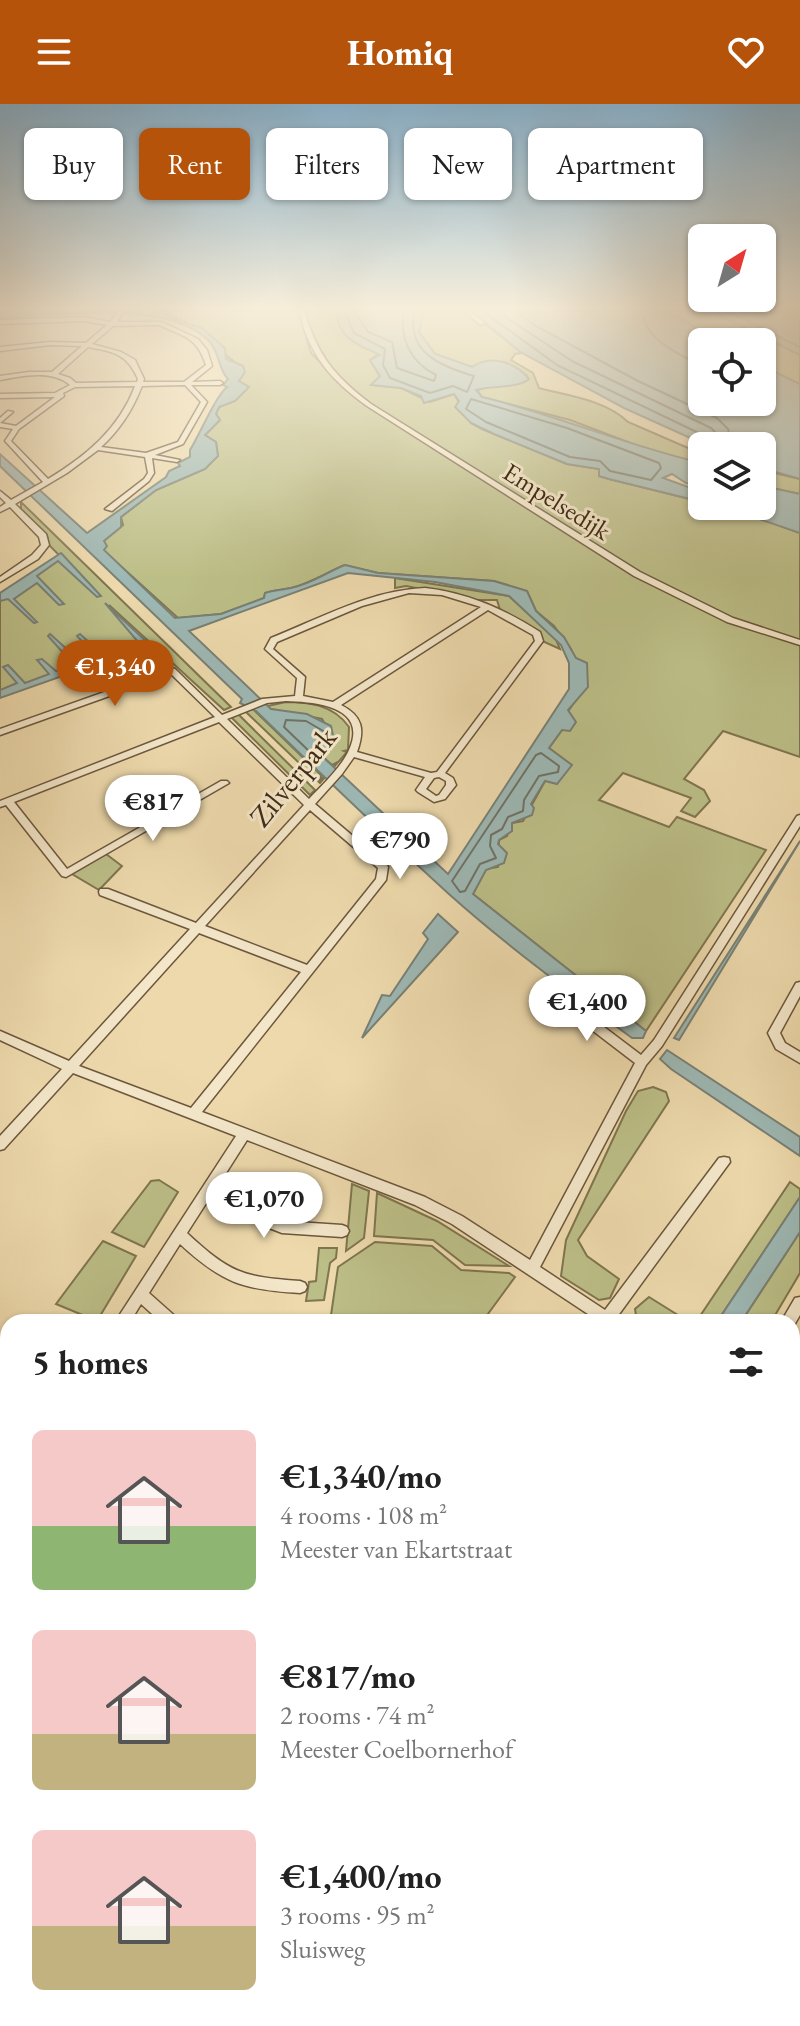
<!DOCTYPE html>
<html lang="en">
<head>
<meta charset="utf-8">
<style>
	body { margin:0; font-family:"EB Garamond",serif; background:#f2f2f2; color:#222; height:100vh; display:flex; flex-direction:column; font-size:30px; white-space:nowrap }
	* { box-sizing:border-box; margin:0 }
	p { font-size:26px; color:#767676 }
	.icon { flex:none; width:44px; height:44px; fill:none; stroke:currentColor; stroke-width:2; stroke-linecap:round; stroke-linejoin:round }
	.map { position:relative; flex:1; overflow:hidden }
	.panel { position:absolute; left:0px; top:1210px; width:800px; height:712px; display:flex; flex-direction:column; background:#fff; border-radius:24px 24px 0 0; box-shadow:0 2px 6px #0004 }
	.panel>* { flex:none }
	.guide { position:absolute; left:24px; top:24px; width:752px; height:72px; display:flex; gap:16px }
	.needle { width:52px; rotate:37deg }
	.controls { position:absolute; left:688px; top:120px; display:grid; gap:16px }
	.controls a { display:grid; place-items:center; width:88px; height:88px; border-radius:12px; background:#fff; box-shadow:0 2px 6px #0004; font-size:40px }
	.price { position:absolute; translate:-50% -68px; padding:0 18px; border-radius:28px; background:#fff; color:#222; font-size:26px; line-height:52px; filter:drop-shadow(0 2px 4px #0008) }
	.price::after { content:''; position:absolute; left:50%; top:48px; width:24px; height:18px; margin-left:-12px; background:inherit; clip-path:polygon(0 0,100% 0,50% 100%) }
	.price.active { background:#b45309; color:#fff }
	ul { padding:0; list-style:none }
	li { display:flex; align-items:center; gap:24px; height:200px; padding:0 32px }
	li span { display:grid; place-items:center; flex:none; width:224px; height:160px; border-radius:12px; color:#555 }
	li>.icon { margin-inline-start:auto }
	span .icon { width:96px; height:96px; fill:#fffc; stroke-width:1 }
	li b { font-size:34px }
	h2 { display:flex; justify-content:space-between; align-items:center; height:96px; padding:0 32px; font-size:34px }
	.chip { padding:0 28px; border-radius:12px; background:#fff; box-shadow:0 2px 6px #0004; font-size:28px; line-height:72px }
	.chip.active { background:#b45309; color:#fff }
	header { display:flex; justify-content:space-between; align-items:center; height:104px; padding:0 32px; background:#b45309; color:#fff; font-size:36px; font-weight:700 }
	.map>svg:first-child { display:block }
</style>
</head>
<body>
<header><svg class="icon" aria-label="menu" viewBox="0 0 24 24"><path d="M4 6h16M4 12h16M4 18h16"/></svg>Homiq<svg class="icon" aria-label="heart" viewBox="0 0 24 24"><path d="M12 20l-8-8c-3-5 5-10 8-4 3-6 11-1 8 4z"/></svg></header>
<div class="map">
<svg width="800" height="1922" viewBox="0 0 800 1922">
	<rect width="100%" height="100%" fill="#edd9ac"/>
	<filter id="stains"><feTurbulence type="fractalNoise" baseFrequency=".0025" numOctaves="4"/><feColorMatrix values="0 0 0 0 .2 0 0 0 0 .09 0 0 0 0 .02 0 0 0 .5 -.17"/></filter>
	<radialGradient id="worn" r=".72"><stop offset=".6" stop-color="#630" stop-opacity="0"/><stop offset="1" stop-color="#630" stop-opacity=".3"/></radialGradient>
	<g fill="#bcbe87" stroke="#7f754e" stroke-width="2" fill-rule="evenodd">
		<path d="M160,206H298L311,249L351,290L639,474L738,521L800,541V653L723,627L684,675L704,686L710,697L695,713L681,707L691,694L623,669L599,696L669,723L677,713L766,746L646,927L473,790L486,765L498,763L499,736L507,732L512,719L523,717L545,677L571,661L549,644L562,626H570L575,619L567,609L582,587L571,545L554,522L536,507L527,487L494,477L378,469L345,461C327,468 311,479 291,484C282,486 274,486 265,489L264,494L221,510L178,514L103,446L104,436L123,421L121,413L156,386L205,365L218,352L216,338L205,331L220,316L216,310L219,303L235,297L247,285L239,277L243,262C223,255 219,238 201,226C189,218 173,213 160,206Z"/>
		<path d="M304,206H337C337,231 358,244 379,249L370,256L380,273L371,281L401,284L430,298L454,290L471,319L482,325L567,360L599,365V372L609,375L702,398V402L742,408L800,429V537L730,514L644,471L373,302C335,272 316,254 304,206Z"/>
		<path d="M421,206H463L480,222L485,220L522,249L515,250L511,256L533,269L539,284C569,292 605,296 628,318L702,350V359L662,351L570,316L482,293L477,286L527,272C510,256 492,254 472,263L435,250L419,228Z"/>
		<polygon points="667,206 709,206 800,251 800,280 762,262 762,238 719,238"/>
		<polygon points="762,366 800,375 800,390 763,382"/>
		<polygon points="21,398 231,603 224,606 109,501 148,541 0,592 0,490 59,451 49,441 47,431 21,405"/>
		<polygon points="395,474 509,492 555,533 560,545 542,537 500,506 497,496 475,496 406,482 395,484"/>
		<path d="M286,598C307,598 333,600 349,623L348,646L344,647L347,648L320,679L245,607ZM271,605L322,615L334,636L323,653L332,661L338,658L320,676L321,671L255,607Z"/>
		<polygon points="238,610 315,686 310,691 231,613"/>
		<polygon points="106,750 122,762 99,786 72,770"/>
		<polygon points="653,983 666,988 669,997 578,1136 587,1152 619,1175 610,1194 599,1196 561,1172 566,1136 626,1007 638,987"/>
		<polygon points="159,1076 178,1088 144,1143 112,1128 151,1077"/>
		<polygon points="790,1078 800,1085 800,1093 717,1218 696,1218"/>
		<polygon points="352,1080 369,1087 364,1134 346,1147"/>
		<polygon points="377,1089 437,1117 509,1162 465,1161 433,1136 374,1132"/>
		<polygon points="800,1128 800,1169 771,1218 741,1218"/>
		<polygon points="103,1137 136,1152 97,1217 56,1200"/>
		<polygon points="375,1138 432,1142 461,1166 509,1169 515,1173 482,1218 330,1218 338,1163"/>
		<polygon points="319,1144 337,1144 336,1154 330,1159 324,1196 306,1197 309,1178 316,1177"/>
		<polygon points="649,1193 689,1218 637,1218 635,1205"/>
		<polygon points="8,1760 8,1914 13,1914 0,1922 0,1775"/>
		<polygon points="800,1814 800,1922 785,1922 775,1914 792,1914 792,1837"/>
		<polygon points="35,1914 106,1914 104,1922 28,1922"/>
	</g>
	<g fill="#9db8b4" stroke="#798075" stroke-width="2" fill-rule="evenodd">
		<path d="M1,206H25L26,209L160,206L173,215L202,224L225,244L226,255L243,262L245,268L239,277L249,283L235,297L219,303L216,310L220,316L205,331L216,338L218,352L205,365L156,386L121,413V423L104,437L107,442L104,446L175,514L221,510L264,494L265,489C274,486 282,486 291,484C311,480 327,468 345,461L378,469L494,477L527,487L536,507L564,533L576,554L587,559L588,583L568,606L576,618L570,627L562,626L549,644L572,661L557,680L545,677L531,700L534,704L532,711L512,719V727L499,736L498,740L507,749L504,759L486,766L473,790L646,927L643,934H632C570,888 507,842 450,791C384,731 320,669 256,607L240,599L242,595L0,362V350L87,429L166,373L169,367L180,362L178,359L190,353V346C202,326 214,295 227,283L223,281L228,275C218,266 220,246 206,234C161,195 58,212 0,214ZM348,469L435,478L509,492L561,541L569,559V585L448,770L323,653L334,636L331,622L307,610L271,605L189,527Z"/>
		<path d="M337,206H421L423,210L419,228L435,250L472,263C491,250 515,258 529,275C517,285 492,281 476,286L482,293C557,311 627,342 702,359V382L686,379L672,370L663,374L702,388V398L609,375L599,372V365L567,360L494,330L471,319L455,303L459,297L454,290L424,299L421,292L401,284L371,281L380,272L370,256L380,251C360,241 337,236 337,206Z"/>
		<polygon points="470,206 667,206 719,238 702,238 702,298 762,298 762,262 800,280 800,375 762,364 762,342 708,342 624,304 522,249"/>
		<polygon points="709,206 800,206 800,251"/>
		<polygon points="762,371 763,382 800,390 800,429 721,402 762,402"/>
		<polygon points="61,449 101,492 97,493 58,457 37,472 64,500 59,501 37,479 14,495 37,518 34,519 8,495 0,497 0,489"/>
		<polygon points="105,499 150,541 0,594 0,586 17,579 3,563 8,561 25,579 49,570 37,556 42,555 56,567 74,561 48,532 50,530 81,558 97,553 77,532 80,530 104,552 139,539"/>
		<polygon points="800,737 679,936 674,934"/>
		<polygon points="438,810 458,828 362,934 382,891 390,892 428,835 423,829"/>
		<polygon points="667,946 800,1033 800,1052 671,965 660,955"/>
		<polygon points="800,1093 800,1128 741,1218 717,1218"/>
	</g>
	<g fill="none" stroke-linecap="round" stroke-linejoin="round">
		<g stroke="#707265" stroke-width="2">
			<path d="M344,206L354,229L385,245L383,261L390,274L430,289L453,282L467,288L474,272C439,262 405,247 415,206"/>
			<path d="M354,206L368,228L392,238L397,264L434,277L436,271C410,258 399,234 404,206"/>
			<polyline points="481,206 557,261 705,332 710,342"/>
			<polyline points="495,206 572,257 711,324 718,331 720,342"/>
			<polyline points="515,206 536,222 638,277 717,314 728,325 732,342"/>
			<path d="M641,206C647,239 677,247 702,263"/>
			<polyline points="726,206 800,243"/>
			<polygon points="471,295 567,324 659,359 661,364 651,376 610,367 600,357 570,353 486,318 466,305"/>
			<polygon points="286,616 306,617 325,628 325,638 311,649 284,623"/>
			<polygon points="541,649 559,662 558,668 539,672 524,696 523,707 508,713 502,725 491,731 490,742 496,754 480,760 465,787 460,788 452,777 536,651"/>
		</g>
		<defs>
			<g id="minor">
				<path d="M299,206H304C317,251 334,272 371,300L640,468L733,514L800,536V541L727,518L634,472L367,302C330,275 309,251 299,206Z"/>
				<path d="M119,207L122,209L117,218H162L198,235L207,246L212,262L192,278L220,277L223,279L220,281H191L207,298L183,340L155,351L180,356L177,358L152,354L154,369L149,377L112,407L105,405L144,375L148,369L145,353L98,346L67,369L15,400L46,430L49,441L38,455L0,478V473L32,451L41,441L39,433L10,403L0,408V403L6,399L0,393V387L11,396L43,378L6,338L5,337L13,325L0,323V319L16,322L55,293L0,294V290L55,289L70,281C52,265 22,272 0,276V272L29,268H52L82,242L50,241L0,247V243L50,238L86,239L107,221L84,217L0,220V216L84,213L110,218ZM159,221C185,233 197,233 206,261L184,278H143L144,275L135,256L121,248L92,240L113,222ZM88,243C115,248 127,250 138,275L137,278L76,279L70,274L58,270ZM185,281L201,298L178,338L146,349L101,343C120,326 133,305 142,282ZM135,282C119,325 86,352 48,375L11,337L19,325L64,292L63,289L75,283Z"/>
				<polygon points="8,307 13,308 0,319 0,314"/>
				<path d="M425,484C468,489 504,505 540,528L543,537L445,669L453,674L456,681L445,695L434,698L418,688L416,686L425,673L354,653L342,670L315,700L387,761L388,763L386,776L202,1008L425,1093L462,1112L530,1156L635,959L550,894L548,891L550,888H558L641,951L654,936L797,712L800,711V722L662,942L646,961L540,1163L605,1206L719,1054L724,1053L729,1054L730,1058L617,1213L619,1218H600L452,1120L415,1101L247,1036L221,1077L256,1107L282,1117L342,1121L347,1123L349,1127L347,1131L342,1133L282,1129L246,1115L214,1087L187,1129C230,1169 242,1173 300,1177L305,1179L307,1183L305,1187L300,1189C244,1186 222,1179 180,1140L149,1189L176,1213L178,1218H161L141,1200L130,1218H115L236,1032L73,969L4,1045L0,1046V1032L62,965L0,936V927L69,957L190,825L100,791L99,788L100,785H108L196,819L304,701L219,618L14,698L67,765L221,677H227L229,679L66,773L62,772L6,701L0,703V697L215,613L171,570L0,631V625L172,564L175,565L222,611L262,595L295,592L297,574L265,545L271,534C321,514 371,486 425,484ZM409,489L442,491L481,503L333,598L303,592L305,573L273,545L277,538L362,502ZM488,506L533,531L535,537L437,668L431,669L357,648C365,626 363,612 341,601ZM286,597C315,598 369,602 349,646C340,665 323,680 309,695L227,615L267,599ZM439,673L446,677V681L439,691L436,692L426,685L434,674ZM310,706L378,764L376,775L307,861L205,822ZM199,829L301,868L191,1004L79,962Z"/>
				<polygon points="800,878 800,892 780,929 785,939 800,948 800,959 776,945 768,929 796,879"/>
				<polygon points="800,1193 800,1211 793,1223 792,1218 781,1218 795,1194"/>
				<polygon points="0,1285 8,1288 8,1302 0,1299"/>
				<polygon points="792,1303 800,1304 800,1318 792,1317"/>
				<polygon points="0,1324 8,1327 8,1343 0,1340"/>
				<path d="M8,1391C8,1402 12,1415 0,1420C0,1409 0,1396 8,1391Z"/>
				<polygon points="792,1480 800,1484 800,1502 792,1498"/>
				<polygon points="270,1914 295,1914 299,1922 274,1922"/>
				<polygon points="337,1914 358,1914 355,1922 334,1922"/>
				<polygon points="531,1914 551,1914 548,1922 528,1922"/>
			</g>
		</defs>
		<use href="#minor" stroke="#6d573c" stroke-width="3"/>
		<use href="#minor" fill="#f3e6c9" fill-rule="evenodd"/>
	</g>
	<linearGradient id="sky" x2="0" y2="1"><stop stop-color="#8ab6d3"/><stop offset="0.43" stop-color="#f7eeda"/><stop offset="1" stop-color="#f7eeda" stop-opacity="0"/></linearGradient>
	<rect width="800" height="475" fill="url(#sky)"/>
	<g text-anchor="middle" stroke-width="6" stroke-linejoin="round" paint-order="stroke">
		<g font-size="26" fill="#422c16" stroke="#f3e6c9">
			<text transform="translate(557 397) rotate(32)" y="9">Empelsedijk</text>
		</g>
		<g font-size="30" fill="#422c16" stroke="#f3e6c9">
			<text transform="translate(293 673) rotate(-51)" y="10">Zilverpark</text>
		</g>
	</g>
	<rect width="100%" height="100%" filter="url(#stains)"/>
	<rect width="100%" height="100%" fill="url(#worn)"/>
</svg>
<div class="controls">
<a><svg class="needle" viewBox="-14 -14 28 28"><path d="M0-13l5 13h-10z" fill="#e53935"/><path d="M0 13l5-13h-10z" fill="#767676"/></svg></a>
<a><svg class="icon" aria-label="locate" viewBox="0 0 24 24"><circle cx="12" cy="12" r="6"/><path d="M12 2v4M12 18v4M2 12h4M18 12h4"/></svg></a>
<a><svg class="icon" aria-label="layers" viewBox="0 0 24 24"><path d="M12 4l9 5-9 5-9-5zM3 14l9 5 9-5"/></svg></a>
</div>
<b class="price active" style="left:115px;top:604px">€1,340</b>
<b class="price" style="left:153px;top:739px">€817</b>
<b class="price" style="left:400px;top:777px">€790</b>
<b class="price" style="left:587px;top:939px">€1,400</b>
<b class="price" style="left:264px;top:1136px">€1,070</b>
<div class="guide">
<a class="chip">Buy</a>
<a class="chip active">Rent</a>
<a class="chip">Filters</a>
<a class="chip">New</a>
<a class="chip">Apartment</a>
</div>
<section class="panel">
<h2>5 homes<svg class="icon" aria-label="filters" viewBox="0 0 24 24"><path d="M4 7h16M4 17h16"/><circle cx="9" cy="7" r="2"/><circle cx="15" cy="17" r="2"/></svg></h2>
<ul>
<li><span style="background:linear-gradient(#f6c9c9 60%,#8fb573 0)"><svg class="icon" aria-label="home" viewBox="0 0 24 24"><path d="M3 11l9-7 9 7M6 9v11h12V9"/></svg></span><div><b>€1,340/mo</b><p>4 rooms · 108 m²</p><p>Meester van Ekartstraat</p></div></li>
<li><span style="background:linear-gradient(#f6c9c9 65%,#c2b280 0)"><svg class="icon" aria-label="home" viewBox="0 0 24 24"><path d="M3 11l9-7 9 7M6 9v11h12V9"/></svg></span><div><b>€817/mo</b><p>2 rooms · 74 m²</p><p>Meester Coelbornerhof</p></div></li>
<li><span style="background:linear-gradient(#f6c9c9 60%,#c2b280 0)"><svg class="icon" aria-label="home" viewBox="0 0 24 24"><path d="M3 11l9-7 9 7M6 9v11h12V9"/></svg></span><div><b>€1,400/mo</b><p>3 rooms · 95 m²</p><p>Sluisweg</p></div></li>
</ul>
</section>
</div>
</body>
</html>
